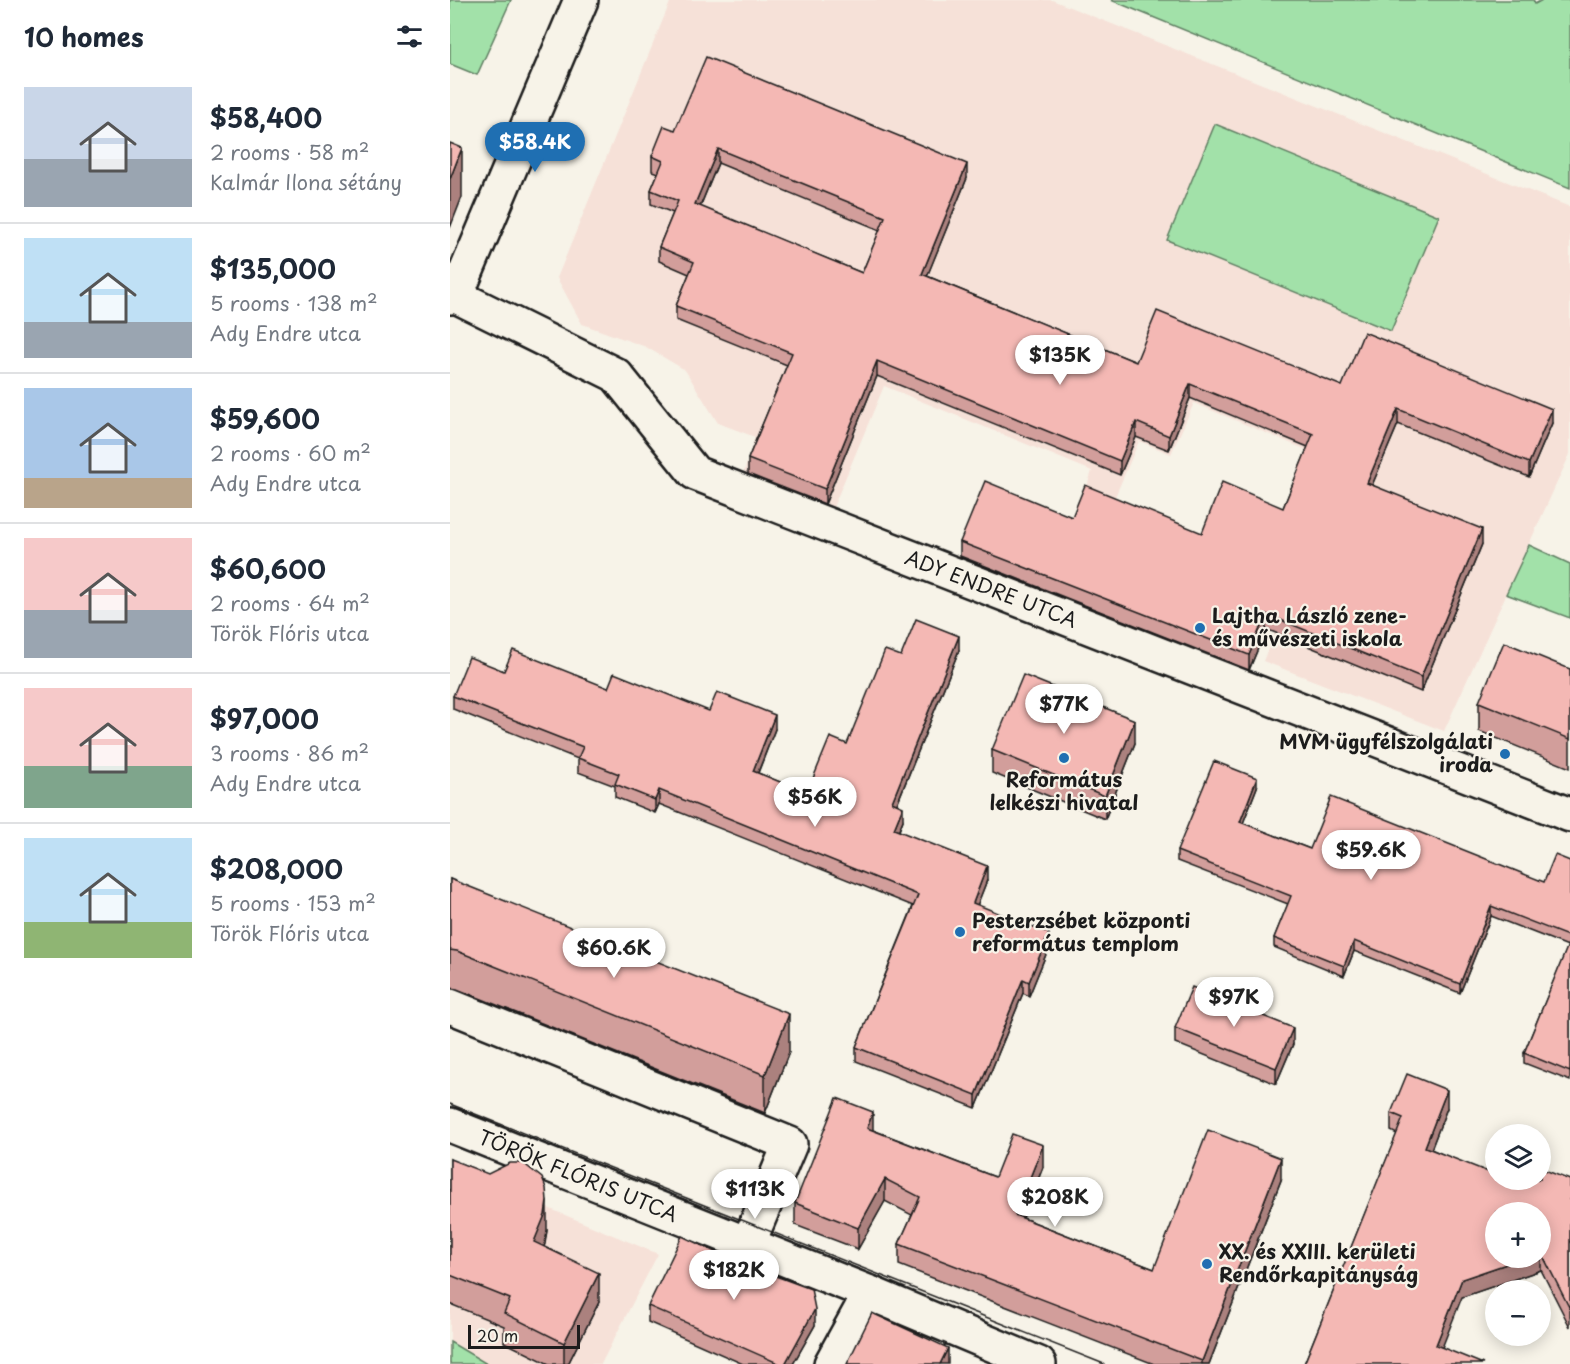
<!DOCTYPE html>
<html lang="en">
<head>
<meta charset="utf-8">
<style>
	body { margin:0; font-family:"Playpen Sans",sans-serif; background:#f6f6f7; color:#1f2937; height:100vh; display:flex; flex-direction:column; font-size:22px; white-space:nowrap }
	* { box-sizing:border-box; margin:0 }
	p { font-size:20px; color:#747a83 }
	.icon { flex:none; width:33px; height:33px; fill:none; stroke:currentColor; stroke-width:2; stroke-linecap:round; stroke-linejoin:round }
	.map { position:relative; flex:1; overflow:hidden }
	.drawer { display:flex; flex-direction:column; background:#fff; width:450px }
	.drawer>* { flex:none }
	.tools { position:absolute; left:1035px; top:1124px; display:grid; gap:12px }
	.tools a { display:grid; place-items:center; width:66px; height:66px; border-radius:50%; background:#fff; box-shadow:0 3px 15px #0003; font-size:30px }
	.scale { position:absolute; left:18px; bottom:15px; width:112px; box-sizing:border-box; padding-left:6px; border:3px solid #1c1c1c; border-top:0; font-size:16px; line-height:21px; white-space:nowrap; color:#1c1c1c; -webkit-text-stroke:4px #f7f3e8; paint-order:stroke }
	.price { position:absolute; translate:-50% -51px; padding:0 14px; border-radius:21px; background:#fff; color:#222; font-size:20px; line-height:39px; filter:drop-shadow(0 2px 3px #0008) }
	.price::after { content:''; position:absolute; left:50%; top:36px; width:18px; height:14px; margin-left:-9px; background:inherit; clip-path:polygon(0 0,100% 0,50% 100%) }
	.price.active { background:#1f6fb2; color:#fff }
	ul { padding:0; list-style:none }
	li { display:flex; align-items:center; gap:18px; height:150px; padding:0 24px }
	li+li { border-top:2px solid #e0e1e3 }
	li span { display:grid; place-items:center; flex:none; width:168px; height:120px; border-radius:0px; color:#555 }
	li>.icon { margin-inline-start:auto }
	span .icon { width:72px; height:72px; fill:#fffc; stroke-width:1 }
	li b { font-size:26px }
	h2 { display:flex; justify-content:space-between; align-items:center; height:72px; padding:0 24px; font-size:26px }
	main { display:flex; flex:1; min-height:0 }
	.map>svg:first-child { display:block }
</style>
</head>
<body>
<main>
<section class="drawer">
<h2>10 homes<svg class="icon" aria-label="filters" viewBox="0 0 24 24"><path d="M4 7h16M4 17h16"/><circle cx="9" cy="7" r="2"/><circle cx="15" cy="17" r="2"/></svg></h2>
<ul>
<li><span style="background:linear-gradient(#c9d6e8 60%,#9aa5b1 0)"><svg class="icon" aria-label="home" viewBox="0 0 24 24"><path d="M3 11l9-7 9 7M6 9v11h12V9"/></svg></span><div><b>$58,400</b><p>2 rooms · 58 m²</p><p>Kalmár Ilona sétány</p></div></li>
<li><span style="background:linear-gradient(#bfe0f5 70%,#9aa5b1 0)"><svg class="icon" aria-label="home" viewBox="0 0 24 24"><path d="M3 11l9-7 9 7M6 9v11h12V9"/></svg></span><div><b>$135,000</b><p>5 rooms · 138 m²</p><p>Ady Endre utca</p></div></li>
<li><span style="background:linear-gradient(#a9c7e8 75%,#b9a48a 0)"><svg class="icon" aria-label="home" viewBox="0 0 24 24"><path d="M3 11l9-7 9 7M6 9v11h12V9"/></svg></span><div><b>$59,600</b><p>2 rooms · 60 m²</p><p>Ady Endre utca</p></div></li>
<li><span style="background:linear-gradient(#f6c9c9 60%,#9aa5b1 0)"><svg class="icon" aria-label="home" viewBox="0 0 24 24"><path d="M3 11l9-7 9 7M6 9v11h12V9"/></svg></span><div><b>$60,600</b><p>2 rooms · 64 m²</p><p>Török Flóris utca</p></div></li>
<li><span style="background:linear-gradient(#f6c9c9 65%,#7fa58c 0)"><svg class="icon" aria-label="home" viewBox="0 0 24 24"><path d="M3 11l9-7 9 7M6 9v11h12V9"/></svg></span><div><b>$97,000</b><p>3 rooms · 86 m²</p><p>Ady Endre utca</p></div></li>
<li><span style="background:linear-gradient(#bfe0f5 70%,#8fb573 0)"><svg class="icon" aria-label="home" viewBox="0 0 24 24"><path d="M3 11l9-7 9 7M6 9v11h12V9"/></svg></span><div><b>$208,000</b><p>5 rooms · 153 m²</p><p>Török Flóris utca</p></div></li>
</ul>
</section>
<div class="map">
<svg width="1120" height="1364" viewBox="0 0 1120 1364">
	<rect width="100%" height="100%" fill="#f7f3e8"/>
	<filter id="ink" filterUnits="userSpaceOnUse"><feTurbulence type="fractalNoise" baseFrequency=".0167" numOctaves="2"/><feDisplacementMap in="SourceGraphic" scale="12" xChannelSelector="R" yChannelSelector="G"/><feConvolveMatrix kernelMatrix="1 2 1 2 8 2 1 2 1" color-interpolation-filters="sRGB"/></filter>
	<g filter="url(#ink)">
		<g fill="#f6e1d8">
			<polygon points="221,0 602,0 1120,207 1120,454 994,731 813,661 845,584 859,451 744,403 721,454 689,441 664,499 636,489 642,471 434,386 382,510 293,475 305,437 268,423 235,370 196,347 132,324 107,278"/>
			<polygon points="0,1167 208,1254 151,1364 0,1364"/>
		</g>
		<g fill="#a2e1a9" stroke="#5f7e62" stroke-width="1.5">
			<polygon points="0,0 61,0 27,75 0,64"/>
			<polygon points="661,0 1083,0 1085,4 1092,0 1120,0 1120,188"/>
			<polygon points="765,124 989,216 941,331 717,240"/>
			<polygon points="1079,545 1120,564 1120,618 1056,594"/>
			<polygon points="0,1342 37,1364 0,1364"/>
		</g>
		<g fill="none" stroke-linecap="round" stroke-linejoin="round">
			<defs>
				<g id="minor">
					<polyline points="6,296 166,375 245,473 1120,815"/>
					<polyline points="0,297 6,296 131,0"/>
					<polyline points="0,1006 340,1144 298,1244"/>
					<polyline points="0,1125 420,1293 589,1364"/>
					<polyline points="381,1364 420,1293"/>
				</g>
			</defs>
			<use href="#minor" stroke="#1c1c1c" stroke-width="38"/>
			<use href="#minor" stroke="#f7f3e8" stroke-width="33"/>
			<polyline stroke="#1c1c1c" stroke-width="1.5" points="0,1104 654,1364"/>
		</g>
		<g fill="#d29e9b" stroke="#1c1c1c" stroke-width="1.5" fill-rule="evenodd">
			<path d="M225,130L517,178L477,276L686,362L892,386L1102,423L1079,477L948,424L922,485L1032,544L971,692L816,629L799,670L510,556V542L622,517L752,533L833,508L858,447L740,398L719,450L686,437L670,475L427,376L375,504L298,474V459L337,365L226,320V306L239,274L209,261V247L223,213L201,204V190L208,173L202,171V156ZM268,163L430,230L412,273L250,207Z"/>
			<polygon points="509,650 447,804 453,820 449,831 537,880 527,905 599,947 579,996 573,993 526,1108 406,1061 406,1047 463,906 209,804 205,813 165,797 165,786 128,772 128,759 3,709 3,696 54,671 158,688 259,711 325,729 308,773 357,793 397,744 451,656"/>
			<polygon points="1120,669 1120,768 1029,731 1029,702"/>
			<polygon points="685,743 655,819 542,773 542,750"/>
			<polygon points="807,787 793,823 860,849 1094,882 1120,861 1120,1081 1074,1063 1074,1053 1118,946 1041,916 1010,993 904,951 894,976 824,947 824,938 838,904 727,861 727,851"/>
			<polygon points="0,879 339,1052 315,1113 7,989 0,988"/>
			<polygon points="725,1028 843,1044 826,1084 725,1043"/>
			<polygon points="997,1108 981,1149 1046,1179 1120,1180 1120,1327 1091,1270 1012,1297 854,1364 947,1134 941,1131 941,1113"/>
			<polygon points="423,1130 545,1177 593,1167 573,1218 704,1269 831,1180 759,1364 704,1364 449,1265 449,1244 462,1215 435,1201 408,1249 345,1225 345,1203"/>
			<polygon points="0,1159 97,1230 94,1247 149,1302 118,1364 99,1364 54,1342 54,1326 0,1304"/>
			<polygon points="198,1306 365,1325 343,1364 293,1364 198,1322"/>
		</g>
		<g fill="#ab817e" stroke="#1c1c1c" stroke-width="1.5">
			<polygon points="12,148 12,197 0,228 0,179"/>
			<polygon points="268,149 268,163 245,219 245,204"/>
			<polygon points="517,164 517,178 472,289 472,274"/>
			<polygon points="427,361 427,376 375,504 375,489"/>
			<polygon points="740,384 740,398 719,450 719,436"/>
			<polygon points="948,409 948,424 917,497 917,483"/>
			<polygon points="1102,409 1102,423 1079,477 1079,463"/>
			<polygon points="686,422 686,437 670,475 670,461"/>
			<polygon points="1032,529 1032,544 971,692 971,677"/>
			<polygon points="816,614 816,629 799,670 799,655"/>
			<polygon points="509,636 509,650 442,816 442,802"/>
			<polygon points="325,715 325,729 303,785 303,771"/>
			<polygon points="685,720 685,743 655,819 655,796"/>
			<polygon points="807,778 807,787 790,831 790,822"/>
			<polygon points="209,790 209,804 205,813 205,800"/>
			<polygon points="453,807 453,820 444,842 444,829"/>
			<polygon points="537,866 537,880 523,916 523,903"/>
			<polygon points="1041,906 1041,916 1010,993 1010,984"/>
			<polygon points="599,933 599,947 579,996 579,982"/>
			<polygon points="904,941 904,951 894,976 894,966"/>
			<polygon points="573,979 573,993 526,1108 526,1095"/>
			<polygon points="339,1014 339,1052 315,1113 315,1075"/>
			<polygon points="843,1028 843,1044 826,1084 826,1068"/>
			<polygon points="997,1090 997,1108 975,1165 975,1147"/>
			<polygon points="423,1112 423,1133 417,1128"/>
			<polygon points="593,1145 593,1167 565,1237 565,1215"/>
			<polygon points="831,1158 831,1180 759,1364 752,1364 752,1361"/>
			<polygon points="435,1179 435,1201 408,1249 408,1228"/>
			<polygon points="97,1201 97,1230 95,1244 84,1271 84,1242"/>
			<polygon points="1090,1252 1091,1252 1091,1270 1012,1297 986,1363 986,1345 1012,1279 1077,1257 1090,1257"/>
			<polygon points="149,1273 149,1302 118,1364 114,1364 114,1343"/>
			<polygon points="365,1309 365,1325 343,1364 335,1364"/>
			<polygon points="498,1348 498,1364 490,1364"/>
		</g>
		<g fill="#f4b8b4" stroke="#1c1c1c" stroke-width="1.5" fill-rule="evenodd">
			<path d="M256,57L517,164L472,274L686,362L707,311L892,386L914,332L1102,409L1079,463L948,409L917,483L1032,529L971,677L816,614L799,655L510,542L535,481L622,517L635,485L752,533L772,482L833,508L863,434L740,384L719,436L686,422L670,461L427,361L375,489L298,459L342,353L226,306L244,262L209,247L228,201L201,190L213,161L202,156L214,126L225,130ZM268,149L435,217L412,273L245,204Z"/>
			<polygon points="0,143 12,148 0,179"/>
			<polygon points="466,619 509,636 442,802 453,807 444,829 537,866 523,903 599,933 579,982 573,979 526,1095 406,1047 468,895 209,790 205,800 165,784 169,774 128,758 133,747 3,696 19,657 54,671 63,650 158,688 164,673 259,711 267,692 325,715 303,771 357,793 380,737 397,744 435,650 451,656"/>
			<polygon points="1054,642 1120,669 1120,739 1029,702"/>
			<polygon points="573,675 685,720 655,796 542,750"/>
			<polygon points="764,761 807,778 790,822 860,849 881,797 1094,882 1105,855 1120,861 1120,937 1041,906 1010,984 904,941 894,966 824,938 841,896 727,851"/>
			<polygon points="0,879 339,1014 315,1075 7,951 0,950"/>
			<polygon points="1120,940 1120,1072 1074,1053"/>
			<polygon points="742,987 843,1028 826,1068 725,1028"/>
			<polygon points="957,1074 997,1090 975,1147 1046,1175 1046,1179 1090,1179 1090,1168 1120,1180 1120,1309 1091,1252 1090,1252 1090,1212 1046,1212 1046,1257 1077,1257 1012,1279 986,1345 1033,1364 854,1364 953,1118 941,1113"/>
			<polygon points="387,1098 423,1112 417,1128 545,1177 562,1134 593,1145 565,1215 704,1269 758,1130 831,1158 752,1361 449,1244 470,1197 435,1179 408,1228 345,1203"/>
			<polygon points="0,1159 38,1174 60,1163 73,1163 92,1178 96,1188 97,1201 95,1215 84,1242 149,1273 114,1343 54,1313 60,1299 0,1275"/>
			<polygon points="232,1236 282,1260 361,1289 365,1309 335,1364 330,1364 198,1306"/>
			<polygon points="422,1313 498,1348 490,1364 397,1364"/>
		</g>
	</g>
	<g fill="#1f6fb2" stroke="#f7f3e8" stroke-width="2">
		<circle cx="750" cy="628" r="6"/>
		<circle cx="1055" cy="754" r="6"/>
		<circle cx="614" cy="758" r="6"/>
		<circle cx="510" cy="932" r="6"/>
		<circle cx="757" cy="1264" r="6"/>
	</g>
	<g text-anchor="middle" stroke-width="4.5" stroke-linejoin="round" paint-order="stroke">
		<g font-size="20" fill="#1c1c1c" stroke="#f7f3e8">
			<text transform="translate(541 589) rotate(21)" y="7">ADY ENDRE UTCA</text>
			<text transform="translate(128 1176) rotate(22)" y="7">TÖRÖK FLÓRIS UTCA</text>
		</g>
		<g font-size="20" font-weight="bold" fill="#1c1c1c" stroke="#f7f3e8" text-anchor="start">
			<text x="762" y="623">Lajtha László zene-<tspan x="762" dy="23">és művészeti iskola</tspan></text>
			<text x="1043" y="749" text-anchor="end">MVM ügyfélszolgálati<tspan x="1043" dy="23">iroda</tspan></text>
			<text x="614" y="787" text-anchor="middle">Református<tspan x="614" dy="23">lelkészi hivatal</tspan></text>
			<text x="522" y="928">Pesterzsébet központi<tspan x="522" dy="23">református templom</tspan></text>
			<text x="769" y="1259">XX. és XXIII. kerületi<tspan x="769" dy="23">Rendőrkapitányság</tspan></text>
		</g>
	</g>
</svg>
<div class="tools">
<a><svg class="icon" aria-label="layers" viewBox="0 0 24 24"><path d="M12 4l9 5-9 5-9-5zM3 14l9 5 9-5"/></svg></a>
<a>+</a>
<a>−</a>
</div>
<div class="scale">20 m</div>
<b class="price active" style="left:85px;top:173px">$58.4K</b>
<b class="price" style="left:610px;top:386px">$135K</b>
<b class="price" style="left:614px;top:735px">$77K</b>
<b class="price" style="left:365px;top:828px">$56K</b>
<b class="price" style="left:921px;top:881px">$59.6K</b>
<b class="price" style="left:164px;top:979px">$60.6K</b>
<b class="price" style="left:784px;top:1028px">$97K</b>
<b class="price" style="left:305px;top:1220px">$113K</b>
<b class="price" style="left:605px;top:1228px">$208K</b>
<b class="price" style="left:284px;top:1301px">$182K</b>
</div>
</main>
</body>
</html>
